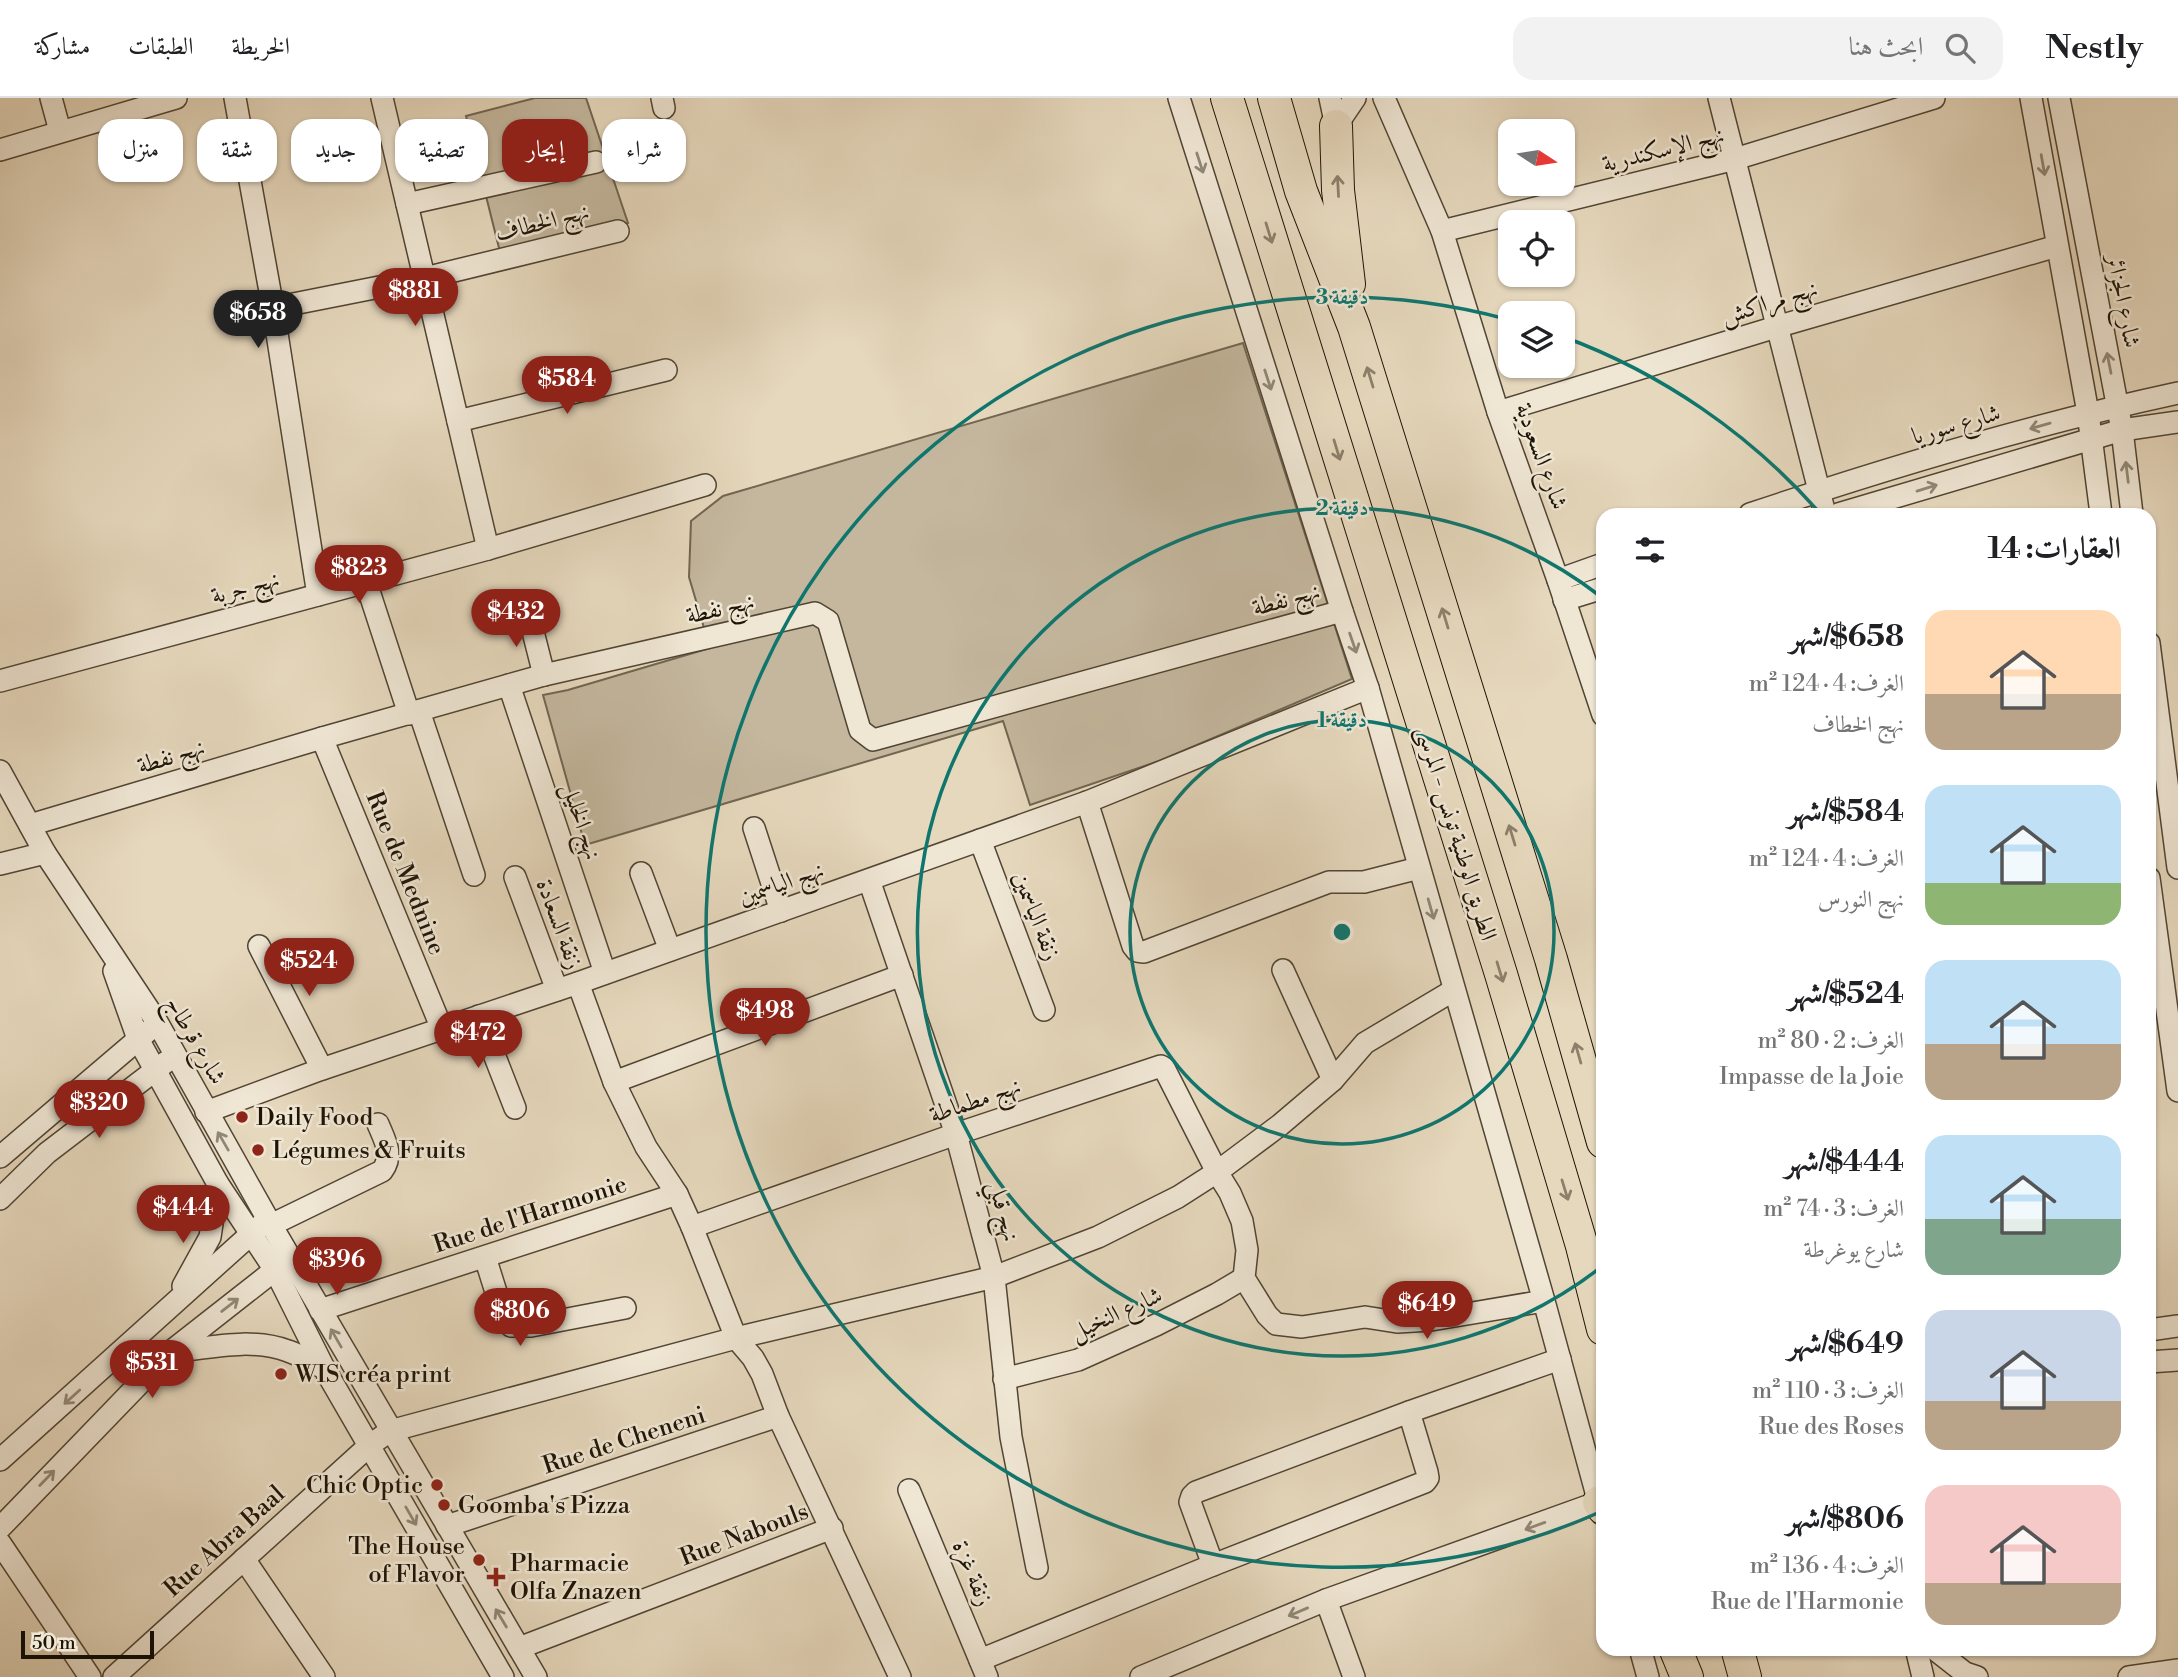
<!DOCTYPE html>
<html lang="ar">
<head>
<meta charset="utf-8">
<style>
	body { margin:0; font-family:"Libre Bodoni",Amiri,serif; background:#f2f2f2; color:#202124; direction:rtl; height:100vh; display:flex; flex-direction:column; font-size:26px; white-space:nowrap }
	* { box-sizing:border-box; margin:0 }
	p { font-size:23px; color:#757577 }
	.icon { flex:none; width:38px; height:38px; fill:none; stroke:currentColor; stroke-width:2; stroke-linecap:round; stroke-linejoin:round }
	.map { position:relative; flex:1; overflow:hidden; direction:ltr }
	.sheet { position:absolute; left:1596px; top:410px; width:560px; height:1148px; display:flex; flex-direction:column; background:#fff; border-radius:21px; box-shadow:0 2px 5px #0004; direction:rtl }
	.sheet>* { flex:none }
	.guide { position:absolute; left:21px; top:21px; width:665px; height:63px; direction:rtl; display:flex; gap:14px }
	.needle { width:46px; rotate:102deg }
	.controls { position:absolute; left:1498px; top:21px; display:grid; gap:14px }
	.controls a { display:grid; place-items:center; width:77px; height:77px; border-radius:14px; background:#fff; box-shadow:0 2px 5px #0004; font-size:35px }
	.scale { position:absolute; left:21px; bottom:18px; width:133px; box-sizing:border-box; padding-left:7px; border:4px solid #1e1406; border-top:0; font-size:19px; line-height:24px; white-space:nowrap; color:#1e1406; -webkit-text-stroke:5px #efe6d4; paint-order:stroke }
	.price { position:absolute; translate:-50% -60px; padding:0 16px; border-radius:24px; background:#8f2418; color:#fff; font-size:23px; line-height:46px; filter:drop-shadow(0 2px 4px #0008) }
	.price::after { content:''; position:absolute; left:50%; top:42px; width:21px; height:16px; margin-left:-10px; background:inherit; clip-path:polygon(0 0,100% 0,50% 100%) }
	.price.current { background:#222; color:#fff }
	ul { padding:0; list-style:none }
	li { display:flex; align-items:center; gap:21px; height:175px; padding:0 35px }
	li span { display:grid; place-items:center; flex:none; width:196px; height:140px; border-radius:21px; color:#555 }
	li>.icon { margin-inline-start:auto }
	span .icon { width:84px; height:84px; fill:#fffc; stroke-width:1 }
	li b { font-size:30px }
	h2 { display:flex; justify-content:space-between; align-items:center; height:84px; padding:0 35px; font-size:30px }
	.pill { padding:0 24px; border-radius:21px; background:#fff; box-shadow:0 2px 5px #0004; font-size:24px; line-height:63px }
	.pill.current { background:#8f2418; color:#fff }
	header { display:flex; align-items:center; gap:42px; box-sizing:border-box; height:98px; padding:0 35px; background:#fff; border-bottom:2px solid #e0e0e0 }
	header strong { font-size:33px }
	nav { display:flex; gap:38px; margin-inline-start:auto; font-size:24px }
	.search { width:490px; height:63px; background:#f2f2f2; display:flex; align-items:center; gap:18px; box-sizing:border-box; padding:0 24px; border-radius:21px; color:#757577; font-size:26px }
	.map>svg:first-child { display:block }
</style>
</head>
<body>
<header>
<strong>Nestly</strong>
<div class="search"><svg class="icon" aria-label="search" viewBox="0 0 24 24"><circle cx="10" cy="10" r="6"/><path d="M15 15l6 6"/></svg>ابحث هنا</div>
<nav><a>الخريطة</a><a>الطبقات</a><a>مشاركة</a></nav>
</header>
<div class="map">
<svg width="2178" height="1579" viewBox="0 0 2178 1579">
	<rect width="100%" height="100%" fill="#e6d8bd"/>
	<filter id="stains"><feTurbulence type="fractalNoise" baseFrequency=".00286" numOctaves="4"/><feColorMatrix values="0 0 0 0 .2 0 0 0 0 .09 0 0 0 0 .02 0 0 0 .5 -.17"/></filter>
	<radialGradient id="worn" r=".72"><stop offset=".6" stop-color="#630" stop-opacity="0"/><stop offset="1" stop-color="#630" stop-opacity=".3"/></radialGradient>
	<g fill="#c4b79e" stroke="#716652" stroke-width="2">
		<polygon points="535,0 586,0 628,125 500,154 466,18"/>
		<polygon points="1243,245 1352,581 1159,663 1030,707 1003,623 585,747 543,597 568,592 710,550 689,479 691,423 723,398"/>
	</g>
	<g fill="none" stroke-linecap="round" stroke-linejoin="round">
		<defs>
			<g id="minor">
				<polyline points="51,0 60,33"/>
				<polyline points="235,0 273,210 318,497"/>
				<polyline points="382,0 488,451"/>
				<polyline points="662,0 664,10"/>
				<polyline points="1179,0 1342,513 1368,590 1544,1203 1602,1416"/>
				<polyline points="1330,0 1336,28"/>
				<polyline points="1384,0 1442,133 1498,314 1558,482 1603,617"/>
				<polyline points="1719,0 1825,416"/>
				<polyline points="2031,0 2088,315 2101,416"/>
				<polyline points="2059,0 2122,332 2132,416"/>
				<polyline points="1336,28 1355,0"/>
				<polyline points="0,52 176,0"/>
				<polyline points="407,106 596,64"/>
				<polyline points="1442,133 1735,61 1934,0"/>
				<polyline points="273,210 425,180 618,133"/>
				<polyline points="1498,314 1776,229 2057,148"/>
				<polyline points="458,323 666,272"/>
				<path d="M1750,416C1890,369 2034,326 2178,295"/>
				<polyline points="1838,416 2122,332 2178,324"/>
				<polyline points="1558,482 1603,466"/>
				<polyline points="366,484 409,616"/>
				<polyline points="1564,502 1603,490"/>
				<polyline points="528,514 544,577"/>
				<polyline points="2149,545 2178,770"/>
				<polyline points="0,583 488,451 705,387"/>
				<polyline points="509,587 605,875"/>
				<polyline points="419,613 474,777"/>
				<polyline points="322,640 442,931"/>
				<polyline points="0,673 45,755 157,924 271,1127 536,1579"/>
				<polyline points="1087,704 1133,848 1137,853 1144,854 1329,784 1364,784 1419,770"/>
				<polyline points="30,727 322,640 544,577 815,515 828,523 860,632 873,642 1342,513"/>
				<polyline points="754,730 781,813"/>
				<polyline points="980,742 1044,912"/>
				<polyline points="0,766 45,755"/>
				<polyline points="641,775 670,852"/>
				<polyline points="515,779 557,892"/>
				<polyline points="2149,780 2178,993"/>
				<polyline points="869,782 956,1036 994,1179 1011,1339 1037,1470"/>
				<polyline points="259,848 322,971"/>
				<polyline points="1283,872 1333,982"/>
				<polyline points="114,873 138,941 218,1086 275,1172 324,1270 503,1579"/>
				<polyline points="578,885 614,984 646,1049 677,1096 692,1129 736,1240 753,1260 762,1276 778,1318 900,1579"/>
				<polyline points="479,918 515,1010"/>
				<polyline points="614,984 902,877"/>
				<polyline points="206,1014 322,971 578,885 1087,704 1368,590"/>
				<polyline points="0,1059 148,933"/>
				<polyline points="0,1101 47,1055 166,964"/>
				<path d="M271,1127L382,1073C394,1057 385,1043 378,1026"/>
				<polyline points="692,1129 956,1036 1161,968 1164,970 1217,1074 1230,1095 1242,1123 1247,1152 1244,1180 1267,1217 1276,1226 1302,1229 1365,1219 1397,1224 1431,1222 1544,1203"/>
				<polyline points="485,1159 501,1210 511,1228 531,1228 625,1210"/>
				<polyline points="183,1188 210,1139 218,1086"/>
				<polyline points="320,1212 677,1096"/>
				<polyline points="2149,1232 2178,1228"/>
				<path d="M171,1254C209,1250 251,1239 288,1253C300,1257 312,1264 324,1270"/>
				<polyline points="2149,1264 2178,1262"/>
				<polyline points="1004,1281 1078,1262 1156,1227 1217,1196 1244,1180"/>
				<polyline points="0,1362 261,1127"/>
				<polyline points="909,1392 987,1579"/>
				<polyline points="447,1428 778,1318"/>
				<polyline points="0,1430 169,1255 285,1164"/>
				<polyline points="0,1445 90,1579"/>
				<polyline points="244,1461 324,1579"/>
				<polyline points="1213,1467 1190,1404 1192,1398 1196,1394 1409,1314 1560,1261"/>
				<polyline points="1326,1502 1354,1579"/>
				<polyline points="519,1550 832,1430"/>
				<polyline points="1640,1550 1648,1579"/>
				<polyline points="1916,1550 1923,1579"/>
				<polyline points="1933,1550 1965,1575 1977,1579"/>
				<polyline points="980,1562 1213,1467 1425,1384 1428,1380 1427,1374 1409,1314"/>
				<polyline points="114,1579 370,1347 390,1333 736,1240 994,1179 1098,1139 1178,1099 1217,1074 1280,1027 1333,982 1365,945 1454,892"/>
				<polyline points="1141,1579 1326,1502 1599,1404"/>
				<polyline points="2129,1579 2178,1572"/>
			</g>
			<g id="highway">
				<polyline points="1227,0 1501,876 1582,1148 1603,1231"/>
				<polyline points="1274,0 1301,93 1354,229 1551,861 1603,1044"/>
				<polyline points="1336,28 1338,92 1349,186"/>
				<polyline points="1599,1404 1603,1410"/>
				<polyline points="1675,1550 1687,1579"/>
				<polyline points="1737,1550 1745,1579"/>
			</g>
		</defs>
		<use href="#minor" stroke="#504534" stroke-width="24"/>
		<use href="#highway" stroke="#1e1406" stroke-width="34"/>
		<use href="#minor" stroke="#efe6d4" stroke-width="21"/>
		<use href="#highway" stroke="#e6d8bd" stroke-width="32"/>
	</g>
	<defs><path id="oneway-shaft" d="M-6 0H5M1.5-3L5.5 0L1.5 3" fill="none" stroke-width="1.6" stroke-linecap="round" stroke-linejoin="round" transform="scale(1.75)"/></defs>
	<g stroke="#918877">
		<use href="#oneway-shaft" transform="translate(1200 65) rotate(72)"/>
		<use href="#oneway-shaft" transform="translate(2043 67) rotate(80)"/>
		<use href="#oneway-shaft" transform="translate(2109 265) rotate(-101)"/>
		<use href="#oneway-shaft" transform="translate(1268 282) rotate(72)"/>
		<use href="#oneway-shaft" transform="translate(2040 328) rotate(164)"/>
		<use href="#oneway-shaft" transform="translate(2127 374) rotate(-97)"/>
		<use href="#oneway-shaft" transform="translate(1927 390) rotate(-17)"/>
		<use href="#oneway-shaft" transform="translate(1353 545) rotate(71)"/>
		<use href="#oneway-shaft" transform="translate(1431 811) rotate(74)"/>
		<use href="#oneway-shaft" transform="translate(223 1043) rotate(-120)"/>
		<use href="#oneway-shaft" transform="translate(230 1207) rotate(-38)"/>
		<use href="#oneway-shaft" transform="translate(336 1240) rotate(-120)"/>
		<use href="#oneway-shaft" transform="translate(72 1299) rotate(138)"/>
		<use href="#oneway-shaft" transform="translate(47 1380) rotate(-46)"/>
		<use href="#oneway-shaft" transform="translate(411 1418) rotate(60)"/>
		<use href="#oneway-shaft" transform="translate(1535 1428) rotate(160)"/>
		<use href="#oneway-shaft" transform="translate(1298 1514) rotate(157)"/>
		<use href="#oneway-shaft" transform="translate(501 1520) rotate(-121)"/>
	</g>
	<g stroke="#8c806b">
		<use href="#oneway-shaft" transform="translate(1338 88) rotate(-93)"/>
		<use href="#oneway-shaft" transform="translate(1269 135) rotate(73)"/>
		<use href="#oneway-shaft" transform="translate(1370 279) rotate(-107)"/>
		<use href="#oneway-shaft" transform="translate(1337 352) rotate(73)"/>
		<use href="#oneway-shaft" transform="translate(1445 520) rotate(-107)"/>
		<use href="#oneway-shaft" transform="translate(1512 737) rotate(-107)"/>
		<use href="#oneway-shaft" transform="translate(1500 874) rotate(73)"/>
		<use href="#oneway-shaft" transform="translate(1578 955) rotate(-106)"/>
		<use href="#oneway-shaft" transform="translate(1565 1092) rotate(73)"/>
	</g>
	<g fill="none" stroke="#0f766e" stroke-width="3.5">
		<circle cx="1342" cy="834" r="212"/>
		<path d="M1600 1170A424 424 0 1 1 1600 498"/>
		<path d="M1600 1414A635 635 0 1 1 1506 221M1564 239A635 635 0 0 1 1818 413"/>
	</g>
	<g fill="#8f2418" stroke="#efe6d4" stroke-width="2.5">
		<circle cx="242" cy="1019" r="7"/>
		<circle cx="258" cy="1052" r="7"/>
		<circle cx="281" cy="1276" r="7"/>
		<circle cx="437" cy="1387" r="7"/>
		<circle cx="444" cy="1407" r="7"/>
		<circle cx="479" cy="1462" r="7"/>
		<path d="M492.5 1468.5h7v7h7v7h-7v7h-7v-7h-7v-7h7z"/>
	</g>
	<g text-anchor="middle" stroke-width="5" stroke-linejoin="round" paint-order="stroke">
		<g font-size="24" fill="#1e1406" stroke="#efe6d4">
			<text transform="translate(1663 51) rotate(-14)" y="8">نهج الإسكندرية</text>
			<text transform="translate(542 124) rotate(-14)" y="8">نهج الخطاف</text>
			<text transform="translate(2124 203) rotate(79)" y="8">شارع الجزائر</text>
			<text transform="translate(1769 204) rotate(-17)" y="8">نهج مراكش</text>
			<text transform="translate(1956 326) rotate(-16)" y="8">شارع سوريا</text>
			<text transform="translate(1542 358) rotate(70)" y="8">شارع السعودية</text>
			<text transform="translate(245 489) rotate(-15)" y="8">نهج جربة</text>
			<text transform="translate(1286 501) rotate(-15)" y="8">نهج نفطة</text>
			<text transform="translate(720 510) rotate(-13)" y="8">نهج نفطة</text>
			<text transform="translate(171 658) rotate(-17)" y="8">نهج نفطة</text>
			<text transform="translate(582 723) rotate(72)" y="8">نهج الخليل</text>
			<text transform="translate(1457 735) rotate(73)" y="8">الطريق الوطنية تونس - المرسى</text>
			<text transform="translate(406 775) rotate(68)" y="8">Rue de Mednine</text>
			<text transform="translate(781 785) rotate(-19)" y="8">نهج الياسمين</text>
			<text transform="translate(1037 818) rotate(69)" y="8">زنقة الياسمين</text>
			<text transform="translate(560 826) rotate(70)" y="8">زنقة السعادة</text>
			<text transform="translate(196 942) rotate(60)" y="8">شارع قرطاج</text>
			<text transform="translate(975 1002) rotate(-19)" y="8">نهج مطماطة</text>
			<text transform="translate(1004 1113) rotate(75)" y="8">نهج قبلي</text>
			<text transform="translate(530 1116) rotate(-18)" y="8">Rue de l'Harmonie</text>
			<text transform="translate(1116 1215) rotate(-24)" y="8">شارع النخيل</text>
			<text transform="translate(624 1342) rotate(-18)" y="8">Rue de Cheneni</text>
			<text transform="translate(744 1436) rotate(-21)" y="8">Rue Nabouls</text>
			<text transform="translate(224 1443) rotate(-42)" y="8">Rue Abra Baal</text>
			<text transform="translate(973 1475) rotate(67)" y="8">زنقة غزة</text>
		</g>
		<g font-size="24" fill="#1e1406" stroke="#efe6d4" text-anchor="start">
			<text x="256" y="1027">Daily Food</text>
			<text x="272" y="1060">Légumes &amp; Fruits</text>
			<text x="295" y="1284">WIS créa print</text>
			<text x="423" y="1395" text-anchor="end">Chic Optic</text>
			<text x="458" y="1415">Goomba's Pizza</text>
			<text x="465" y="1456" text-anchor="end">The House<tspan x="465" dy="28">of Flavor</tspan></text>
			<text x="510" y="1473">Pharmacie<tspan x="510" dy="28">Olfa Znazen</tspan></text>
		</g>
	</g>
	<circle cx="1342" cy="834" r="10" fill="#0f766e" stroke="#efe6d4" stroke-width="3.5"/>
	<g font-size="21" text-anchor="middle" font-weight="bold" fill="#0f766e" stroke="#efe6d4" stroke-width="5" stroke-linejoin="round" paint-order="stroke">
		<text x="1342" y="206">3 دقيقة</text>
		<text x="1342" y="417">2 دقيقة</text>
		<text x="1342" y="629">1 دقيقة</text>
	</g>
	<rect width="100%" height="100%" filter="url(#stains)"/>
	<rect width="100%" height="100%" fill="url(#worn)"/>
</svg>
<div class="controls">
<a><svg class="needle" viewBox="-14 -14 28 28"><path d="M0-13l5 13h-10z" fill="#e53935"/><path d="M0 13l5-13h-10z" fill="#757577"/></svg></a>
<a><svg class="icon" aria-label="locate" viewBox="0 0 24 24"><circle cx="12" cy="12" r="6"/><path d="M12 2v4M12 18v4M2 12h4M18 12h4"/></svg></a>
<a><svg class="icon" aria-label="layers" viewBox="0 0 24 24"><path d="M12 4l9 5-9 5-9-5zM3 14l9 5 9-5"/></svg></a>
</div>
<div class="scale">50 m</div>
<b class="price" style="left:415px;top:230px">$881</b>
<b class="price current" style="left:258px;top:252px">$658</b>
<b class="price" style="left:567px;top:318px">$584</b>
<b class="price" style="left:359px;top:507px">$823</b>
<b class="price" style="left:516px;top:551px">$432</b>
<b class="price" style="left:309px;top:900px">$524</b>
<b class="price" style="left:765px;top:950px">$498</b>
<b class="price" style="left:478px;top:972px">$472</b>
<b class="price" style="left:99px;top:1042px">$320</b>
<b class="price" style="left:183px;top:1147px">$444</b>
<b class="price" style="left:337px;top:1199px">$396</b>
<b class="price" style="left:1427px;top:1243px">$649</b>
<b class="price" style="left:520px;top:1250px">$806</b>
<b class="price" style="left:152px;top:1302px">$531</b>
<div class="guide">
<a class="pill">شراء</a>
<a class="pill current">إيجار</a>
<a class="pill">تصفية</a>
<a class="pill">جديد</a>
<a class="pill">شقة</a>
<a class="pill">منزل</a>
</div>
<section class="sheet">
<h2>العقارات: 14<svg class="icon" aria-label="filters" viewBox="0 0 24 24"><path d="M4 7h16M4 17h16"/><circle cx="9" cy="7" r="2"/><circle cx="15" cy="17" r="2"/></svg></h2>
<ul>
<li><span style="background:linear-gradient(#ffd9b3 60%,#b9a48a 0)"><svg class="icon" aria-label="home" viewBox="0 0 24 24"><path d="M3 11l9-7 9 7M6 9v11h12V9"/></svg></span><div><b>$658/شهر</b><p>الغرف: 4 · 124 m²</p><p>نهج الخطاف</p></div></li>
<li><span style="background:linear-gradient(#bfe0f5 70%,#8fb573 0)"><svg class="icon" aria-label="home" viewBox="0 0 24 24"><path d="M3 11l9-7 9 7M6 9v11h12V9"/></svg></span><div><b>$584/شهر</b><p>الغرف: 4 · 124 m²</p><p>نهج النورس</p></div></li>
<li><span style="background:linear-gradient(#bfe0f5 60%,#b9a48a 0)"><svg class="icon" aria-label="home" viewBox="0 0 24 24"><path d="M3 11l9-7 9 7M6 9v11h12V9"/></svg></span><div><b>$524/شهر</b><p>الغرف: 2 · 80 m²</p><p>Impasse de la Joie</p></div></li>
<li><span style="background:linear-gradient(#bfe0f5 60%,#7fa58c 0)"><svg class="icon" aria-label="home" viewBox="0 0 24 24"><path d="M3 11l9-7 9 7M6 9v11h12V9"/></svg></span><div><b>$444/شهر</b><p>الغرف: 3 · 74 m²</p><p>شارع يوغرطة</p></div></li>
<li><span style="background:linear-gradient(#c9d6e8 65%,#b9a48a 0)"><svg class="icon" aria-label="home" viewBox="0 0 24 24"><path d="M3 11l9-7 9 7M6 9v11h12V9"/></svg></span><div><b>$649/شهر</b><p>الغرف: 3 · 110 m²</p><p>Rue des Roses</p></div></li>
<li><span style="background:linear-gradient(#f6c9c9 70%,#b9a48a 0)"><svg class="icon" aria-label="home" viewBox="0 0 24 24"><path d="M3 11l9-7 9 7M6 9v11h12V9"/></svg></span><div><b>$806/شهر</b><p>الغرف: 4 · 136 m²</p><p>Rue de l'Harmonie</p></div></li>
</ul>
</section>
</div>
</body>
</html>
